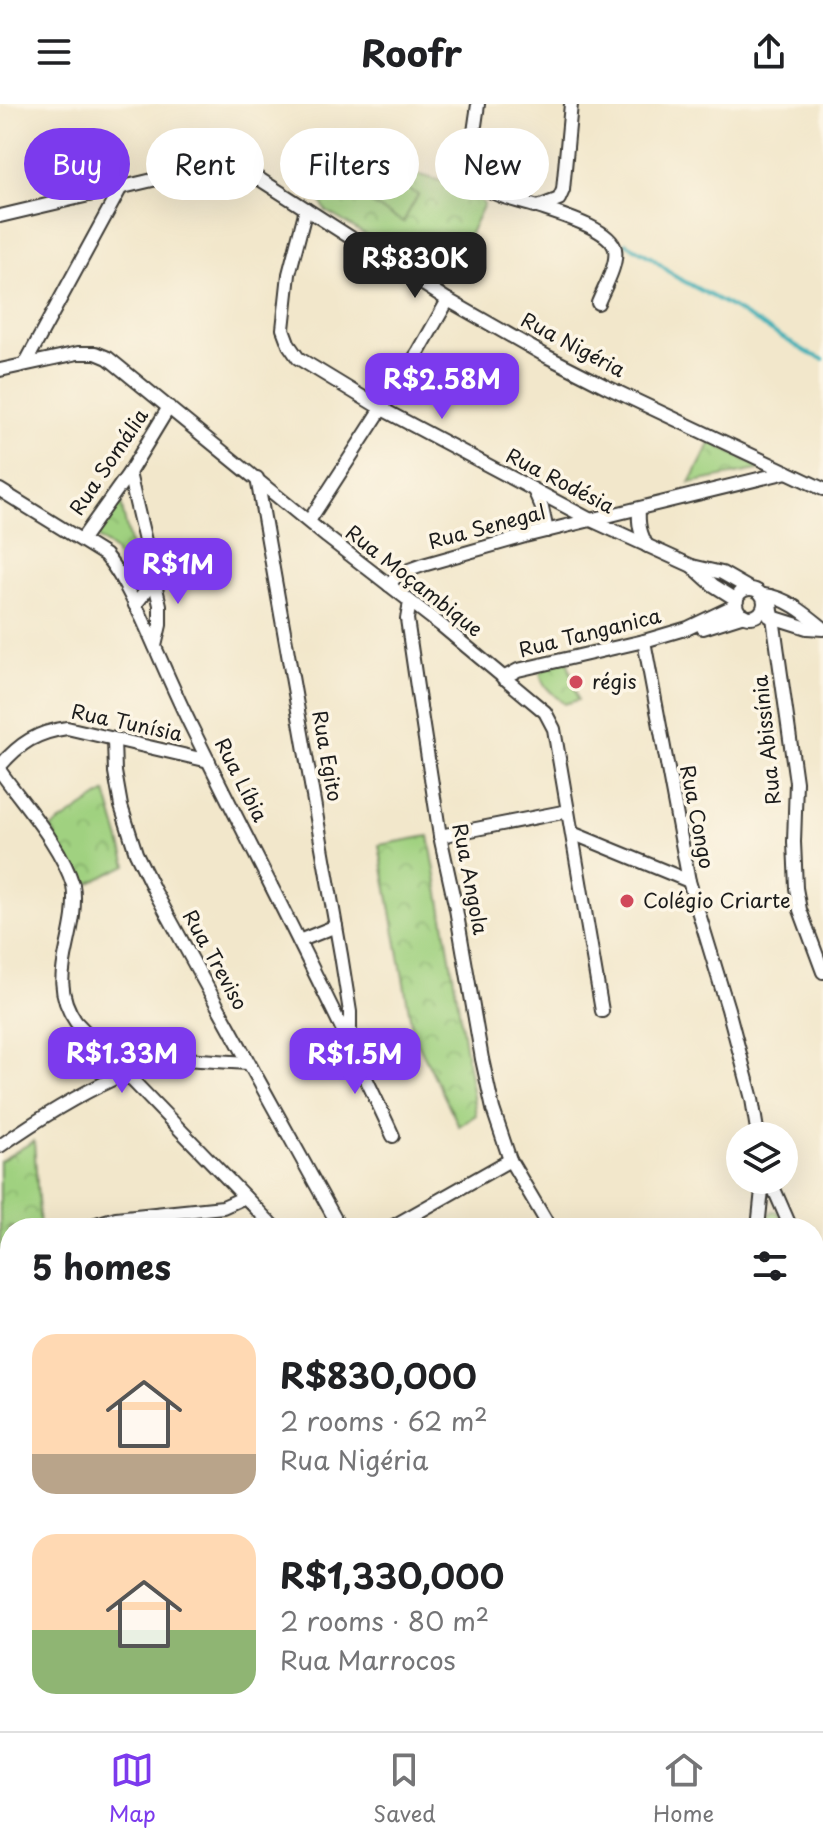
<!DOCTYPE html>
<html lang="en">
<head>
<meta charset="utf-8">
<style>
	body { margin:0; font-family:"Playpen Sans",sans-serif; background:#f2f2f2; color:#202124; height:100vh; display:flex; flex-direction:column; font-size:30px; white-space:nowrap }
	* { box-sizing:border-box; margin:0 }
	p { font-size:26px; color:#757577 }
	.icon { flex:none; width:44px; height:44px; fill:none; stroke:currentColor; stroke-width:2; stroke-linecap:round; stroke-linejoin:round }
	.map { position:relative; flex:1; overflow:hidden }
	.drawer { position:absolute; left:0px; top:1114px; width:824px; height:514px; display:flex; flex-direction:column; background:#fff; border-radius:32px 32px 0 0; box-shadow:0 8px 32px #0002 }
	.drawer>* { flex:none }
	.hud { position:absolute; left:24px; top:24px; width:776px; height:72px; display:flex; gap:16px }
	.controls { position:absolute; left:726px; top:1018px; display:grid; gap:16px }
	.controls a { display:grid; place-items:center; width:72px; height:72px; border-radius:50%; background:#fff; box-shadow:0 8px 32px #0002; font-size:40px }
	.price { position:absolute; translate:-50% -68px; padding:0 18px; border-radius:16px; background:#7c3aed; color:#fff; font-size:26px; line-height:52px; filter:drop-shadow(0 2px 4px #0008) }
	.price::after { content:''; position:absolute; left:50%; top:48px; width:24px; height:18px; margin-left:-12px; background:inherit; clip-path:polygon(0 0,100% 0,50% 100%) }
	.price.on { background:#222; color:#fff }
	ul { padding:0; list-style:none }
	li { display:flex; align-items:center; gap:24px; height:200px; padding:0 32px }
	li span { display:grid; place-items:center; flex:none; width:224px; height:160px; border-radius:24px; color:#555 }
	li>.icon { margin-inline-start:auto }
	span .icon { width:96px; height:96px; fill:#fffc; stroke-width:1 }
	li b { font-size:34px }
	h2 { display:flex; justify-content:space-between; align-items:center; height:96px; padding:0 32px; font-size:34px }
	.pill { padding:0 28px; border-radius:36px; background:#fff; box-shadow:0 8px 32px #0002; font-size:28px; line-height:72px }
	.pill.on { background:#7c3aed; color:#fff }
	header { display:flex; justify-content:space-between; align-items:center; height:104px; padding:0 32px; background:#fff; font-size:36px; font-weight:700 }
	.menu { display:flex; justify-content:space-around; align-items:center; height:112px; border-top:2px solid #e0e0e0; background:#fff; font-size:22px; color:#757577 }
	.menu a { display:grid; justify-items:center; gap:4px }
	.menu .on { color:#7c3aed }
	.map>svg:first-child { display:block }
</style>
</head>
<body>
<header><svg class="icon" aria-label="menu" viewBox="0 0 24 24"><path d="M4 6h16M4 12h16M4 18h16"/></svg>Roofr<svg class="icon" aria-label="share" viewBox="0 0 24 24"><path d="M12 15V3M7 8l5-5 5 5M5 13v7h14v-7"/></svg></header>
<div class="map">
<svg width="823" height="1627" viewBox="0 0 823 1627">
	<defs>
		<pattern id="park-crowns" width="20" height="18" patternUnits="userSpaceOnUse" patternTransform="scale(2)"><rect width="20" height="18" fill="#a0d180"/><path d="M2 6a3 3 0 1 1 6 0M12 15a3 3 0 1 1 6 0" fill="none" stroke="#89b36e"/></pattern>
	</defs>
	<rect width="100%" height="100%" fill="#fcf5e5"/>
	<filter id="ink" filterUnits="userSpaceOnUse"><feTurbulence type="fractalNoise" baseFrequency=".0125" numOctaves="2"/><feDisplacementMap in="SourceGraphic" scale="16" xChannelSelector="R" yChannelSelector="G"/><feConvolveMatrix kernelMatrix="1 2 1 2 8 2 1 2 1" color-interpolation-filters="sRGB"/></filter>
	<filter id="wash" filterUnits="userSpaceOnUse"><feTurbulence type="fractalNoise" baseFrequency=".006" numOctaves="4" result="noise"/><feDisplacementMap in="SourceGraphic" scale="32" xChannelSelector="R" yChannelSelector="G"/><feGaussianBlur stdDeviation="1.8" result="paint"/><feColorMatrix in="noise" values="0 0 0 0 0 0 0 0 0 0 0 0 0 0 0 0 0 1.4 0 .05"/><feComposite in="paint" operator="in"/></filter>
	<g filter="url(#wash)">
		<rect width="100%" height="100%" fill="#f2e7cb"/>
		<g fill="url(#park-crowns)" stroke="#5e764e" stroke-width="2">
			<path d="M346,50L462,83L484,100L452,167C447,173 442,174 435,172L326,107L321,98L320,92Z"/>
			<polygon points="711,338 762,365 690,379"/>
			<polygon points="117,397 121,399 134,458 132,465 127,467 122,466 115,447 97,433 95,428 96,422 113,398"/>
			<path d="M567,555L578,596L564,600C554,590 537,580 541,564Z"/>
			<polygon points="106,688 127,761 80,784 51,724"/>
			<polygon points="429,732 458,899 476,1011 459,1022 413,929 379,741"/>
			<polygon points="34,1037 40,1124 10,1124 10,1169 0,1178 0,1057"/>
			<polygon points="773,1107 778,1108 787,1124 761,1124 765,1114"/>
			<polygon points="0,1249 10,1255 10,1308 0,1309"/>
		</g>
		<polygon fill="#a0d180" stroke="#5e764e" stroke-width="2" points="374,65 418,91 403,118 358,92"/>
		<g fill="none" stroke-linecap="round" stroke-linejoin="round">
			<polyline stroke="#3dafb6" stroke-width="4" points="626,139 652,154 676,173 728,201 810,250 823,255"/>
		</g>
	</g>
	<g filter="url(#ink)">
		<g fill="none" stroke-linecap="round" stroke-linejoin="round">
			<defs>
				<g id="street">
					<path d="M478,0C476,19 465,66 480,80C492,92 522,98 538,103L559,95L563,86L571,0"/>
					<path d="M538,103C557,110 610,124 615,145C618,161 604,184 598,199"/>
					<polyline points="306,105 289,170 283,225 289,241 298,254 382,305 591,416 692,462 722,469 750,485"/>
					<polyline points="0,112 212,62 232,62 250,69 448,196 548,253 607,283 823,385"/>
					<polyline points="25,260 120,85"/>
					<polyline points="0,266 78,249 96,249 108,254 327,433 442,522 545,608 554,625 602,907"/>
					<polyline points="129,369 160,501 160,521 155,542"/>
					<polyline points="257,374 341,851 350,908 350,935"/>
					<path d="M0,386L105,451C121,470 131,493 142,514C159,551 174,588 192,624C259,760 330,894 393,1032"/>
					<polyline points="534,386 542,404 547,427"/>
					<path d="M639,405C638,420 640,429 647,442"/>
					<polyline points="309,417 419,247 448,196"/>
					<polyline points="82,435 129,369 169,303"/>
					<polyline points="692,462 713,481 737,496"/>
					<polyline points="389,481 398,470 423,461 525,432 787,368"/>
					<circle cx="750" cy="499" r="14"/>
					<path d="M764,491C786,493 806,510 823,524"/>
					<polyline points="770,492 796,678 794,738 796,784 800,806 823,868"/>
					<polyline points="410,498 407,515 418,590 440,732 456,805 482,955 493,1005 510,1056 550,1124"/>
					<polyline points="135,501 146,487 150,469"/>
					<polyline points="769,512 807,524 823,525"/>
					<polyline points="703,524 744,511"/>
					<polyline points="644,537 689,777 728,905 752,995 758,1032"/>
					<polyline points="503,574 518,566 644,537 688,524 736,501"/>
					<polyline points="114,636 115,668 121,702 136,749 154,786 212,892 340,1124"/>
					<path d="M0,662C20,639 37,628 67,624L209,657"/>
					<path d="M0,667C24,701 61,741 73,781C75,791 74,802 73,812C68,852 50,881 76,918L275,1124"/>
					<polyline points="572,729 689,777"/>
					<polyline points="440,732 568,707"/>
					<polyline points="299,837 336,822"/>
					<path d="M0,1042C37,1016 74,993 115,974C132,966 149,956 168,954L248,959"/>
					<polyline points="770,1076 791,1124"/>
					<polyline points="83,1124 116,1114 223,1103 245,1093"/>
					<polyline points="390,1124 510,1056"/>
					<polyline points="758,1124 763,1076"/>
					<polyline points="814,1173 823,1183"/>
					<polyline points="0,1198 10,1187"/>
					<polyline points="0,1221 10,1228"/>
					<polyline points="242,1627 248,1618"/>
					<polyline points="270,1627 277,1624 338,1627"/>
					<polyline points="581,1627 584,1618"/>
				</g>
			</defs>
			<use href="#street" stroke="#3c3a36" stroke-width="16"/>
			<use href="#street" stroke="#fff" stroke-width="12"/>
		</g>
	</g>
	<g fill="#d1495b" stroke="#fcf5e5" stroke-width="3">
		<circle cx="576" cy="578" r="8"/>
		<circle cx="627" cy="797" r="8"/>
	</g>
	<g text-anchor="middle" stroke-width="7" stroke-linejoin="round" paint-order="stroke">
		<g font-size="20" fill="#1c1c1c" stroke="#fcf5e5">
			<text transform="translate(573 241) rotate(28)" y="7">Rua Nigéria</text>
			<text transform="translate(109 358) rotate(-56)" y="7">Rua Somália</text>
			<text transform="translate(560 377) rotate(27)" y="7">Rua Rodésia</text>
			<text transform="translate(487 423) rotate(-15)" y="7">Rua Senegal</text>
			<text transform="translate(414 477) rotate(38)" y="7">Rua Moçambique</text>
			<text transform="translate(590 529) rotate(-14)" y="7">Rua Tanganica</text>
			<text transform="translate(127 619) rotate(12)" y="7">Rua Tunísia</text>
			<text transform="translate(767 636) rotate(-96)" y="7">Rua Abissínia</text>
			<text transform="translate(327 652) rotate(80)" y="7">Rua Egito</text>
			<text transform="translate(241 676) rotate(63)" y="7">Rua Líbia</text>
			<text transform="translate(697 713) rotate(79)" y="7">Rua Congo</text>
			<text transform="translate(470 775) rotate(79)" y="7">Rua Angola</text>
			<text transform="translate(215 856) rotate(61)" y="7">Rua Treviso</text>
		</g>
		<g font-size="20" fill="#1c1c1c" stroke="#fcf5e5" text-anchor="start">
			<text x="592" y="585">régis</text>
			<text x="643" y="804">Colégio Criarte</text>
		</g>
	</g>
</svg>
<div class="controls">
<a><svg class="icon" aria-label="layers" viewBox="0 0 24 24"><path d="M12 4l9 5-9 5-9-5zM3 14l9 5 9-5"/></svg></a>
</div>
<b class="price on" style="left:415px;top:196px">R$830K</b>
<b class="price" style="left:442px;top:317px">R$2.58M</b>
<b class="price" style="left:178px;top:502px">R$1M</b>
<b class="price" style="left:122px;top:991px">R$1.33M</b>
<b class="price" style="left:355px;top:992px">R$1.5M</b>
<div class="hud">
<a class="pill on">Buy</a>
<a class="pill">Rent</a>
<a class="pill">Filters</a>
<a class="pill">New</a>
</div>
<section class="drawer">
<h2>5 homes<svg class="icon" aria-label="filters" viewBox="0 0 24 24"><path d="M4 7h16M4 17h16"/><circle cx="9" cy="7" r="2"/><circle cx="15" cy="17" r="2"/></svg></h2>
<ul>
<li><span style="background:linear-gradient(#ffd9b3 75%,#b9a48a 0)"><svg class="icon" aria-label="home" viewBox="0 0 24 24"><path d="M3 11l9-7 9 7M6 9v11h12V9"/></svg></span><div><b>R$830,000</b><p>2 rooms · 62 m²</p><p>Rua Nigéria</p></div></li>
<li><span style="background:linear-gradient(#ffd9b3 60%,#8fb573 0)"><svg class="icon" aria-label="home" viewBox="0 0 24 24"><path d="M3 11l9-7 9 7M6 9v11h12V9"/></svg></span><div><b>R$1,330,000</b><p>2 rooms · 80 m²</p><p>Rua Marrocos</p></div></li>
</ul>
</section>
</div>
<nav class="menu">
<a class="on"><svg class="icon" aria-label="map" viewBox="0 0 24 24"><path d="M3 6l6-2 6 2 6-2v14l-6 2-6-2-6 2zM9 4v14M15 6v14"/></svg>Map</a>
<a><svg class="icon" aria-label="saved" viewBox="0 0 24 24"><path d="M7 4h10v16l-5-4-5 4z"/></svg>Saved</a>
<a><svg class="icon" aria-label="home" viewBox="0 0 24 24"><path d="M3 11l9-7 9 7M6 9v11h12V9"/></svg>Home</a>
</nav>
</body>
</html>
